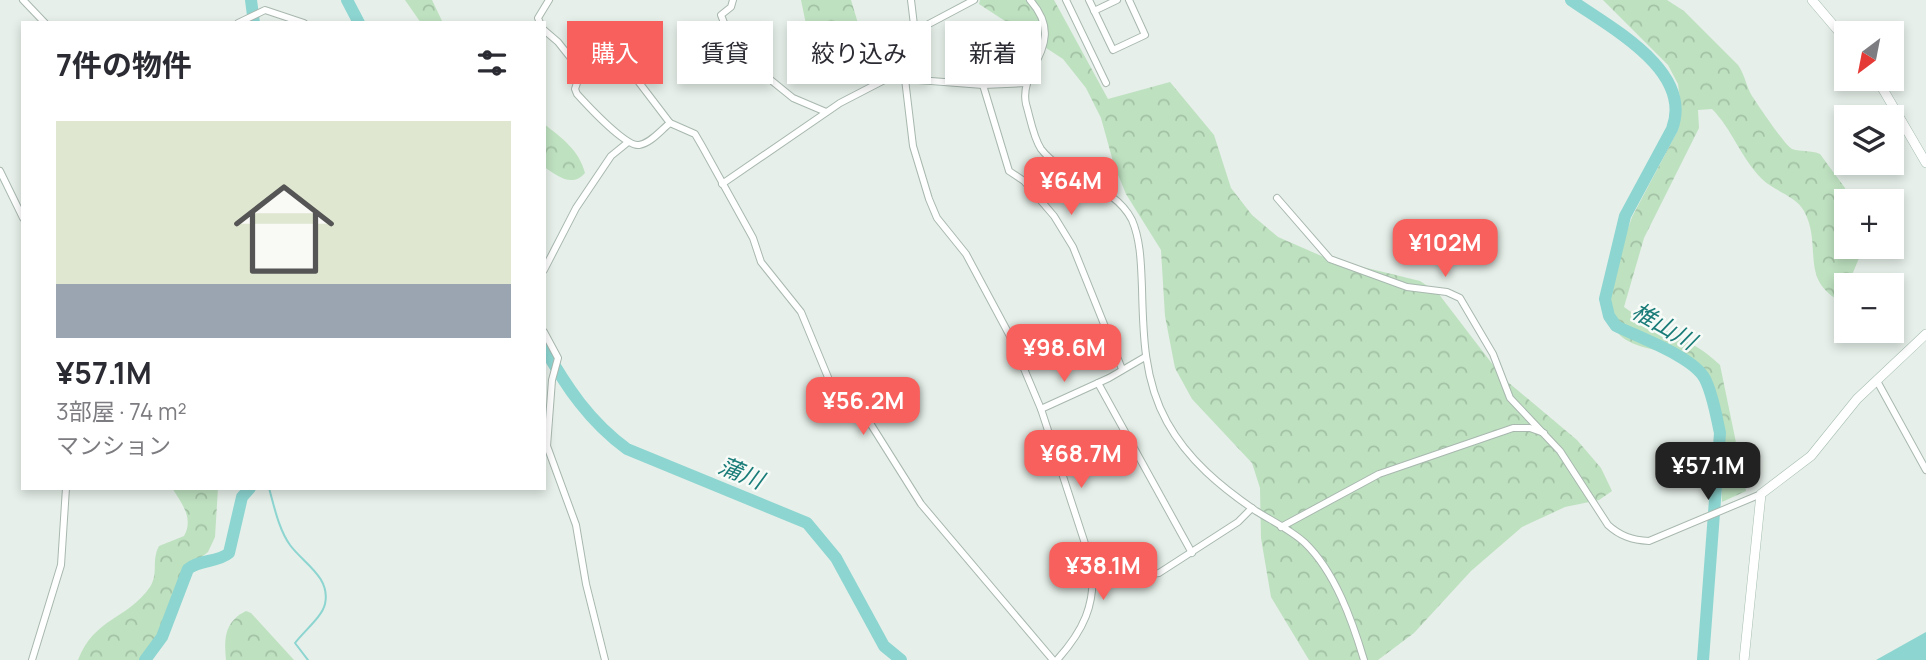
<!DOCTYPE html>
<html lang="ja">
<head>
<meta charset="utf-8">
<style>
	body { margin:0; font-family:Manrope,"Noto Sans JP",sans-serif; background:#f2f2f3; color:#2b2b33; height:100vh; display:flex; flex-direction:column; font-size:26px; white-space:nowrap }
	* { box-sizing:border-box; margin:0 }
	p { font-size:23px; color:#7c7c81 }
	.icon { flex:none; width:38px; height:38px; fill:none; stroke:currentColor; stroke-width:2; stroke-linecap:round; stroke-linejoin:round }
	.map { position:relative; flex:1; overflow:hidden }
	.sheet { position:absolute; left:21px; top:21px; width:525px; height:469px; display:flex; flex-direction:column; background:#fff; border-radius:0px; box-shadow:0 4px 10px #0003 }
	.sheet>* { flex:none }
	.top-card { position:absolute; left:567px; top:21px; width:665px; height:63px; display:flex; gap:14px }
	.needle { width:46px; rotate:212deg }
	.controls { position:absolute; left:1834px; top:21px; display:grid; gap:14px }
	.controls a { display:grid; place-items:center; width:70px; height:70px; border-radius:0px; background:#fff; box-shadow:0 4px 10px #0003; font-size:35px }
	.price { position:absolute; translate:-50% -60px; padding:0 16px; border-radius:14px; background:#f7605c; color:#fff; font-size:23px; line-height:46px; filter:drop-shadow(0 2px 4px #0008) }
	.price::after { content:''; position:absolute; left:50%; top:42px; width:21px; height:16px; margin-left:-10px; background:inherit; clip-path:polygon(0 0,100% 0,50% 100%) }
	.price.selected { background:#222; color:#fff }
	ul { padding:0; list-style:none }
	li { display:grid; align-content:center; gap:14px; height:371px; padding:0 35px }
	li+li { border-top:2px solid #e1e1e2 }
	li span { display:grid; place-items:center; height:217px; border-radius:0px; color:#555 }
	li>.icon { margin-inline-start:auto }
	span .icon { width:126px; height:126px; fill:#fffc; stroke-width:1 }
	li b { font-size:30px }
	h2 { display:flex; justify-content:space-between; align-items:center; height:84px; padding:0 35px; font-size:30px }
	.pill { padding:0 24px; border-radius:0px; background:#fff; box-shadow:0 4px 10px #0003; font-size:24px; line-height:63px }
	.pill.selected { background:#f7605c; color:#fff }
	.map>svg:first-child { display:block }
</style>
</head>
<body>
<div class="map">
<svg width="1926" height="660" viewBox="0 0 1926 660">
	<defs>
		<pattern id="forest-crowns" width="20" height="18" patternUnits="userSpaceOnUse" patternTransform="scale(1.75)"><rect width="20" height="18" fill="#bee1c0"/><path d="M2 6a3 3 0 1 1 6 0M12 15a3 3 0 1 1 6 0" fill="none" stroke="#a3c2a5"/></pattern>
	</defs>
	<rect width="100%" height="100%" fill="#e6efe9"/>
	<g fill="url(#forest-crowns)">
		<polygon points="405,0 432,0 443,23 421,23"/>
		<polygon points="801,0 851,0 860,30 847,59 829,70 812,53"/>
		<polygon points="980,0 1054,0 1108,99 1170,82 1214,135 1231,188 1252,215 1278,237 1326,258 1420,281 1438,293 1503,378 1577,440 1601,468 1612,491 1599,500 1565,507 1522,527 1471,571 1414,633 1378,660 1309,660 1271,597 1261,538 1260,488 1252,463 1192,399 1175,368 1165,316 1161,250 1126,194 1114,165 1101,118 1086,88 1063,59 979,4"/>
		<path d="M1603,0H1667L1684,11L1738,65C1745,75 1746,86 1752,96C1758,105 1786,147 1792,149C1801,152 1811,150 1820,154L1845,188L1848,199L1837,217L1846,247L1861,253L1846,290L1835,298C1801,276 1822,244 1804,211C1796,196 1774,191 1762,179C1741,158 1732,129 1712,109L1698,110L1699,128L1644,238L1624,307C1656,330 1693,338 1720,365L1746,491L1722,502C1720,465 1726,407 1708,374C1687,334 1606,373 1605,293L1632,217L1678,130L1681,107L1678,84L1668,65Z"/>
		<path d="M544,124C562,138 579,150 585,173C572,188 558,176 544,167Z"/>
		<path d="M172,488H218L215,537L208,552L186,569L166,620L144,660H78C95,617 127,620 150,587C159,573 151,561 159,546L184,536C194,518 182,504 172,488Z"/>
		<path d="M246,611L251,613L294,660H226C224,639 224,622 246,611Z"/>
	</g>
	<polygon fill="#8cd5d1" points="1926,632 1926,660 1876,660"/>
	<g fill="none" stroke-linecap="round" stroke-linejoin="round">
		<path stroke="#8cd5d1" stroke-width="2" d="M269,488C274,506 279,530 290,545C303,563 331,577 325,604C322,617 304,631 295,643L308,660"/>
		<g stroke="#8cd5d1" stroke-width="12">
			<polyline points="251,0 254,23"/>
			<polyline points="347,0 359,23"/>
			<path d="M1571,0C1611,28 1694,71 1672,129L1625,216L1605,299L1609,316L1616,326C1638,337 1694,357 1705,379C1713,395 1716,415 1720,433L1703,660"/>
			<path d="M544,347C566,387 590,422 627,449L807,523L836,558L884,646L901,660"/>
			<path d="M145,660L162,637L188,569C200,559 217,563 229,553L242,497L250,488"/>
		</g>
		<defs>
			<g id="street">
				<polyline points="23,0 45,23"/>
				<polyline points="733,0 731,7 721,15 735,51 793,98 826,112"/>
				<path d="M1030,0C1069,44 1018,67 1026,104C1030,117 1033,137 1041,149C1064,179 1114,184 1132,220C1141,241 1141,266 1142,288C1143,334 1144,381 1167,422C1188,460 1221,487 1256,511C1272,521 1291,530 1305,543C1335,572 1352,620 1364,660"/>
				<polyline points="1066,0 1106,83"/>
				<polyline points="1089,0 1113,50 1145,35 1129,0"/>
				<polyline points="1094,11 1117,0"/>
				<polyline points="238,23 265,10 304,23"/>
				<polyline points="540,23 538,18 549,0"/>
				<path d="M544,30L558,42L581,71L575,89L577,94C587,105 626,147 639,145C651,143 661,130 670,123L695,134L702,146L753,238L761,262L801,312L832,387L870,423L921,504L1053,660"/>
				<polyline points="577,65 609,43 670,123"/>
				<polyline points="895,67 914,25 911,0"/>
				<polyline points="894,75 925,26 974,0"/>
				<path d="M905,79L913,146L929,199L937,218L966,254L1011,338L1041,409L1092,565C1096,605 1083,631 1057,660"/>
				<polyline points="983,85 1009,171 1024,181 1054,216 1073,247 1122,369"/>
				<polyline points="0,171 23,218"/>
				<polyline points="722,184 840,103 894,75 905,79 983,85 1027,83"/>
				<path d="M1277,198L1330,259L1407,287L1447,292L1460,298L1493,354L1510,398L1560,451L1608,525C1620,536 1632,540 1649,541L1761,494"/>
				<polyline points="544,270 576,208 611,156 627,143"/>
				<polyline points="544,332 558,358 552,380 547,446 576,525 586,584 605,660"/>
				<polyline points="1877,381 1926,470"/>
				<polyline points="1098,383 1192,553"/>
				<polyline points="1041,409 1109,378 1145,357"/>
				<polyline points="1281,527 1379,474 1513,428 1530,428 1544,433"/>
				<polyline points="1093,577 1140,561 1152,574 1159,573 1238,522 1252,508"/>
				<polyline points="32,660 61,565 66,488"/>
			</g>
			<g id="secondary">
				<polyline points="1812,0 1846,40"/>
				<polyline points="1877,79 1926,163"/>
				<polyline points="1744,660 1761,494 1811,456 1857,399 1926,334"/>
			</g>
		</defs>
		<use href="#street" stroke="#a8b8af" stroke-width="8"/>
		<use href="#secondary" stroke="#a6beb1" stroke-width="10"/>
		<use href="#street" stroke="#fff" stroke-width="6"/>
		<use href="#secondary" stroke="#fff" stroke-width="9"/>
	</g>
	<g text-anchor="middle" stroke-width="5" stroke-linejoin="round" paint-order="stroke">
		<g font-size="23" font-style="italic" fill="#1a7c78" stroke="#f7fbf8">
			<text transform="translate(1664 326) rotate(30)" y="8">椎山川</text>
			<text transform="translate(741 473) rotate(22)" y="8">蒲川</text>
		</g>
	</g>
</svg>
<div class="controls">
<a><svg class="needle" viewBox="-14 -14 28 28"><path d="M0-13l5 13h-10z" fill="#e53935"/><path d="M0 13l5-13h-10z" fill="#7c7c81"/></svg></a>
<a><svg class="icon" aria-label="layers" viewBox="0 0 24 24"><path d="M12 4l9 5-9 5-9-5zM3 14l9 5 9-5"/></svg></a>
<a>+</a>
<a>−</a>
</div>
<b class="price" style="left:1071px;top:217px">¥64M</b>
<b class="price" style="left:1445px;top:279px">¥102M</b>
<b class="price" style="left:1064px;top:384px">¥98.6M</b>
<b class="price" style="left:863px;top:437px">¥56.2M</b>
<b class="price" style="left:1081px;top:490px">¥68.7M</b>
<b class="price selected" style="left:1708px;top:502px">¥57.1M</b>
<b class="price" style="left:1103px;top:602px">¥38.1M</b>
<div class="top-card">
<a class="pill selected">購入</a>
<a class="pill">賃貸</a>
<a class="pill">絞り込み</a>
<a class="pill">新着</a>
</div>
<section class="sheet">
<h2>7件の物件<svg class="icon" aria-label="filters" viewBox="0 0 24 24"><path d="M4 7h16M4 17h16"/><circle cx="9" cy="7" r="2"/><circle cx="15" cy="17" r="2"/></svg></h2>
<ul>
<li><span style="background:linear-gradient(#dfe7d0 75%,#9aa5b1 0)"><svg class="icon" aria-label="home" viewBox="0 0 24 24"><path d="M3 11l9-7 9 7M6 9v11h12V9"/></svg></span><div><b>¥57.1M</b><p>3部屋 · 74 m²</p><p>マンション</p></div></li>
</ul>
</section>
</div>
</body>
</html>
